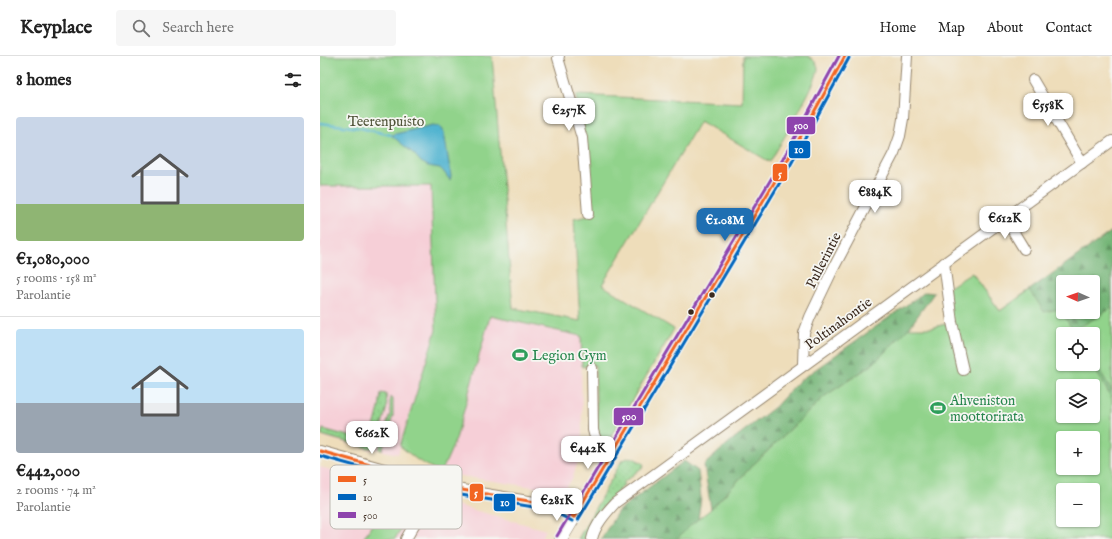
<!DOCTYPE html>
<html lang="en">
<head>
<meta charset="utf-8">
<style>
	body { margin:0; font-family:"IM FELL English",serif; background:#f6f6f6; color:#222; height:100vh; display:flex; flex-direction:column; font-size:15px; white-space:nowrap }
	* { box-sizing:border-box; margin:0 }
	p { font-size:13px; color:#767676 }
	.icon { flex:none; width:22px; height:22px; fill:none; stroke:currentColor; stroke-width:2; stroke-linecap:round; stroke-linejoin:round }
	.map { position:relative; flex:1; overflow:hidden }
	.panel { display:flex; flex-direction:column; background:#fff; width:320px }
	.panel>* { flex:none }
	.needle { width:26px; rotate:272deg }
	.fabs { position:absolute; left:736px; top:219px; display:grid; gap:8px }
	.fabs a { display:grid; place-items:center; width:44px; height:44px; border-radius:4px; background:#fff; box-shadow:0 1px 3px #0004; font-size:20px }
	.price { position:absolute; translate:-50% -34px; padding:0 9px; border-radius:8px; background:#fff; color:#222; font-size:13px; line-height:26px; filter:drop-shadow(0 1px 2px #0008) }
	.price::after { content:''; position:absolute; left:50%; top:24px; width:12px; height:9px; margin-left:-6px; background:inherit; clip-path:polygon(0 0,100% 0,50% 100%) }
	.price.selected { background:#1f6fb2; color:#fff }
	ul { padding:0; list-style:none }
	li { display:grid; align-content:center; gap:8px; height:212px; padding:0 16px }
	li+li { border-top:1px solid #e0e0e0 }
	li span { display:grid; place-items:center; height:124px; border-radius:4px; color:#555 }
	li>.icon { margin-inline-start:auto }
	span .icon { width:72px; height:72px; fill:#fffc; stroke-width:1 }
	li b { font-size:17px }
	h2 { display:flex; justify-content:space-between; align-items:center; height:48px; padding:0 16px; font-size:17px }
	header { display:flex; align-items:center; gap:24px; box-sizing:border-box; height:56px; padding:0 20px; background:#fff; border-bottom:1px solid #e0e0e0 }
	header strong { font-size:19px }
	nav { display:flex; gap:22px; margin-inline-start:auto; font-size:14px }
	.search { width:280px; height:36px; background:#f6f6f6; display:flex; align-items:center; gap:10px; box-sizing:border-box; padding:0 14px; border-radius:4px; color:#767676; font-size:15px }
	main { display:flex; flex:1; min-height:0 }
	.map>svg:first-child { display:block }
</style>
</head>
<body>
<header>
<strong>Keyplace</strong>
<div class="search"><svg class="icon" aria-label="search" viewBox="0 0 24 24"><circle cx="10" cy="10" r="6"/><path d="M15 15l6 6"/></svg>Search here</div>
<nav><a>Home</a><a>Map</a><a>About</a><a>Contact</a></nav>
</header>
<main>
<section class="panel">
<h2>8 homes<svg class="icon" aria-label="filters" viewBox="0 0 24 24"><path d="M4 7h16M4 17h16"/><circle cx="9" cy="7" r="2"/><circle cx="15" cy="17" r="2"/></svg></h2>
<ul>
<li><span style="background:linear-gradient(#c9d6e8 70%,#8fb573 0)"><svg class="icon" aria-label="home" viewBox="0 0 24 24"><path d="M3 11l9-7 9 7M6 9v11h12V9"/></svg></span><div><b>€1,080,000</b><p>5 rooms · 158 m²</p><p>Parolantie</p></div></li>
<li><span style="background:linear-gradient(#bfe0f5 60%,#9aa5b1 0)"><svg class="icon" aria-label="home" viewBox="0 0 24 24"><path d="M3 11l9-7 9 7M6 9v11h12V9"/></svg></span><div><b>€442,000</b><p>2 rooms · 74 m²</p><p>Parolantie</p></div></li>
</ul>
</section>
<div class="map">
<svg width="792" height="483" viewBox="0 0 792 483">
	<defs>
		<pattern id="grass-dots" width="8" height="8" patternUnits="userSpaceOnUse"><rect width="8" height="8" fill="#91d38b"/><path d="M2 2h.1M6 6h.1" fill="none" stroke="#7eb578" stroke-width="1.8" stroke-linecap="round"/></pattern>
		<pattern id="forest-firs" width="22" height="20" patternUnits="userSpaceOnUse"><rect width="22" height="20" fill="#74b577"/><path d="M5 1l3.5 6h-7zM16 11l3.5 6h-7z" fill="#609361"/></pattern>
	</defs>
	<rect width="100%" height="100%" fill="#f6f6f2"/>
	<filter id="ink" filterUnits="userSpaceOnUse"><feTurbulence type="fractalNoise" baseFrequency=".025" numOctaves="2"/><feDisplacementMap in="SourceGraphic" scale="8" xChannelSelector="R" yChannelSelector="G"/><feConvolveMatrix kernelMatrix="1 2 1 2 8 2 1 2 1" color-interpolation-filters="sRGB"/></filter>
	<filter id="wash" filterUnits="userSpaceOnUse"><feTurbulence type="fractalNoise" baseFrequency=".012" numOctaves="4" result="noise"/><feDisplacementMap in="SourceGraphic" scale="16" xChannelSelector="R" yChannelSelector="G"/><feGaussianBlur stdDeviation="0.9" result="paint"/><feColorMatrix in="noise" values="0 0 0 0 0 0 0 0 0 0 0 0 0 0 0 0 0 1.4 0 .05"/><feComposite in="paint" operator="in"/></filter>
	<g filter="url(#wash)">
		<rect width="100%" height="100%" fill="#eeddba"/>
		<g fill="#f6cfd7">
			<polygon points="111,129 116,274 78,398 55,393 50,394 0,380 0,130"/>
			<polygon points="169,260 261,280 262,394 252,423 246,432 239,435 121,417 136,383"/>
			<polygon points="0,411 76,431 43,483 0,483"/>
			<polygon points="100,439 226,474 221,483 75,483"/>
		</g>
		<g fill="url(#grass-dots)" stroke="#667e54">
			<polygon points="61,337 66,338 67,351 65,358 55,392 47,392 1,379 3,373 50,386 59,352"/>
			<polygon points="70,341 73,343 73,360 63,392 62,394 60,394 59,393 70,358"/>
			<polygon points="311,401 323,407 324,410 303,427 304,429 277,458 265,483 258,483 302,404"/>
		</g>
		<g fill="url(#forest-firs)" stroke="#58704a" fill-rule="evenodd">
			<path d="M792,175V383L773,330L759,308H773V278H748L745,271L612,272L632,266L652,217L680,255ZM743,226H773V256H743Z"/>
			<polygon points="605,236 614,237 589,272 552,309 505,340 433,409 391,453 384,409 412,384 455,351 479,325"/>
			<polygon points="364,405 378,415 381,442 378,463 357,483 281,483 298,455"/>
		</g>
		<g fill="#91d38b" stroke="#667e54" fill-rule="evenodd">
			<path d="M0,0H172L193,252L260,265L254,163L269,160L256,39L422,47L423,0H488C492,3 497,6 498,12C499,24 458,92 450,106L380,65L282,229L354,273L288,385L279,380L277,377L275,309L262,311L261,280L170,260L136,383L121,417L96,403L80,390L116,274L111,130H0Z"/>
			<path d="M652,217L680,255L710,234L724,256L740,253L755,278H743V308H772L792,343V483H357L373,467L391,453L433,409L505,340L552,309L589,272H612L632,266L628,232ZM743,330H773V360H743ZM743,382H773V412H743ZM743,434H773V464H743Z"/>
			<polygon points="792,252 792,335 773,303 773,278 758,278 755,274"/>
			<polygon points="76,431 100,439 75,483 43,483"/>
		</g>
		<polygon fill="#51b4d0" stroke="#466f77" points="113,69 120,70 124,76 131,120 130,124 123,115 120,112 108,110 101,106 94,98 71,79"/>
		<g fill="none" stroke-linecap="round" stroke-linejoin="round">
			<polyline stroke="#51b4d0" stroke-width="2.5" points="0,67 40,72 71,79"/>
		</g>
	</g>
	<g filter="url(#ink)">
		<g fill="none" stroke-linecap="round" stroke-linejoin="round">
			<defs>
				<g id="minor">
					<polyline points="239,0 238,2 262,82 268,158"/>
					<polyline points="713,24 762,107"/>
					<polyline points="685,162 704,193"/>
					<polyline points="624,207 632,266 643,314"/>
					<polyline points="483,309 484,277 490,261 512,215 574,97 580,80 583,63 587,0"/>
					<path d="M272,312L273,374C276,388 281,390 293,397"/>
					<polyline points="0,395 136,433 227,448 240,453 254,461"/>
					<polyline points="86,483 117,428"/>
					<path d="M272,483C275,469 286,457 295,447L792,85"/>
				</g>
				<polyline id="major" points="241,483 467,105 525,0"/>
			</defs>
			<use href="#minor" stroke="#94846c" stroke-width="12"/>
			<use href="#major" stroke="#94846c" stroke-width="14"/>
			<use href="#minor" stroke="#fff" stroke-width="10"/>
			<use href="#major" stroke="#fff" stroke-width="13"/>
			<defs>
				<g id="bus-1">
					<polyline points="0,395 136,433 227,448 240,453 254,461"/>
					<polyline points="254,461 467,105 525,0"/>
				</g>
				<g id="bus-2">
					<polyline points="0,400 135,438 226,453 238,458 252,465"/>
					<polyline points="258,464 471,108 529,2"/>
				</g>
				<polyline id="bus-3" points="237,480 463,103 519,0"/>
			</defs>
			<use href="#bus-1" stroke="#f6f6f2" stroke-width="6"/>
			<use href="#bus-2" stroke="#f6f6f2" stroke-width="6"/>
			<use href="#bus-3" stroke="#f6f6f2" stroke-width="6"/>
			<use href="#bus-1" stroke="#f26522" stroke-width="3"/>
			<use href="#bus-2" stroke="#0065bd" stroke-width="3"/>
			<use href="#bus-3" stroke="#8e44ad" stroke-width="3"/>
		</g>
	</g>
	<defs>
		<symbol id="stadium-bare" viewBox="-9 -9 18 18"><path d="M0-5a6.5 5 0 1 0 0 10a6.5 5 0 1 0 0-10ZM-3.5-1.8h7v3.6h-7Z" fill="#2e9e5b" stroke="#f6f6f2" stroke-width="2.5" paint-order="stroke"/></symbol>
	</defs>
	<g fill-rule="evenodd">
		<use href="#stadium-bare" x="189" y="288" width="22" height="22"/>
		<use href="#stadium-bare" x="607" y="341" width="22" height="22"/>
	</g>
	<g fill="#3b2a1e" stroke="#f6f6f2" stroke-width="1.5">
		<circle cx="392" cy="239" r="3.5"/>
		<circle cx="371" cy="256" r="3.5"/>
	</g>
	<g text-anchor="middle" stroke-width="3.5" stroke-linejoin="round" paint-order="stroke">
		<g font-size="14" fill="#505439" stroke="#f6f6f2">
			<text x="66" y="70">Teerenpuisto</text>
		</g>
		<g font-size="14" fill="#3b2a1e" stroke="#f6f6f2">
			<text transform="translate(503 204) rotate(-63)" y="5">Pullerintie</text>
			<text transform="translate(518 267) rotate(-36)" y="5">Poltinahontie</text>
		</g>
		<g font-size="14" fill="#27864d" stroke="#f6f6f2" text-anchor="start">
			<text x="212" y="304">Legion Gym</text>
			<text x="630" y="349">Ahveniston<tspan x="630" dy="16">moottorirata</tspan></text>
		</g>
	</g>
	<rect x="10" y="409" width="132" height="64" rx="6" fill="#f6f6f2" stroke="#beb9b2" stroke-width="1"/>
	<rect x="18" y="420" width="18" height="6" fill="#f26522"/>
	<rect x="18" y="438" width="18" height="6" fill="#0065bd"/>
	<rect x="18" y="456" width="18" height="6" fill="#8e44ad"/>
	<g font-size="11" fill="#3b2a1e">
		<text x="43" y="427">5</text>
		<text x="43" y="445">10</text>
		<text x="43" y="463">500</text>
	</g>
	<g stroke="#f6f6f2" stroke-width="1.5">
		<rect x="466" y="60" width="30" height="19" rx="4" fill="#8e44ad"/>
		<rect x="468" y="84" width="23" height="19" rx="4" fill="#0065bd"/>
		<rect x="452" y="107" width="16" height="19" rx="4" fill="#f26522"/>
		<rect x="293" y="351" width="31" height="19" rx="4" fill="#8e44ad"/>
		<rect x="149" y="427" width="15" height="19" rx="4" fill="#f26522"/>
		<rect x="173" y="437" width="23" height="19" rx="4" fill="#0065bd"/>
	</g>
	<g font-size="11" text-anchor="middle" font-weight="bold" fill="#fff">
		<text x="481" y="73">500</text>
		<text x="479" y="97">10</text>
		<text x="460" y="121">5</text>
		<text x="309" y="364">500</text>
		<text x="156" y="440">5</text>
		<text x="185" y="450">10</text>
	</g>
</svg>
<div class="fabs">
<a><svg class="needle" viewBox="-14 -14 28 28"><path d="M0-13l5 13h-10z" fill="#e53935"/><path d="M0 13l5-13h-10z" fill="#767676"/></svg></a>
<a><svg class="icon" aria-label="locate" viewBox="0 0 24 24"><circle cx="12" cy="12" r="6"/><path d="M12 2v4M12 18v4M2 12h4M18 12h4"/></svg></a>
<a><svg class="icon" aria-label="layers" viewBox="0 0 24 24"><path d="M12 4l9 5-9 5-9-5zM3 14l9 5 9-5"/></svg></a>
<a>+</a>
<a>−</a>
</div>
<b class="price" style="left:728px;top:71px">€558K</b>
<b class="price" style="left:249px;top:76px">€257K</b>
<b class="price" style="left:555px;top:158px">€884K</b>
<b class="price" style="left:685px;top:184px">€612K</b>
<b class="price selected" style="left:405px;top:186px">€1.08M</b>
<b class="price" style="left:52px;top:399px">€662K</b>
<b class="price" style="left:268px;top:414px">€442K</b>
<b class="price" style="left:237px;top:466px">€281K</b>
</div>
</main>
</body>
</html>
